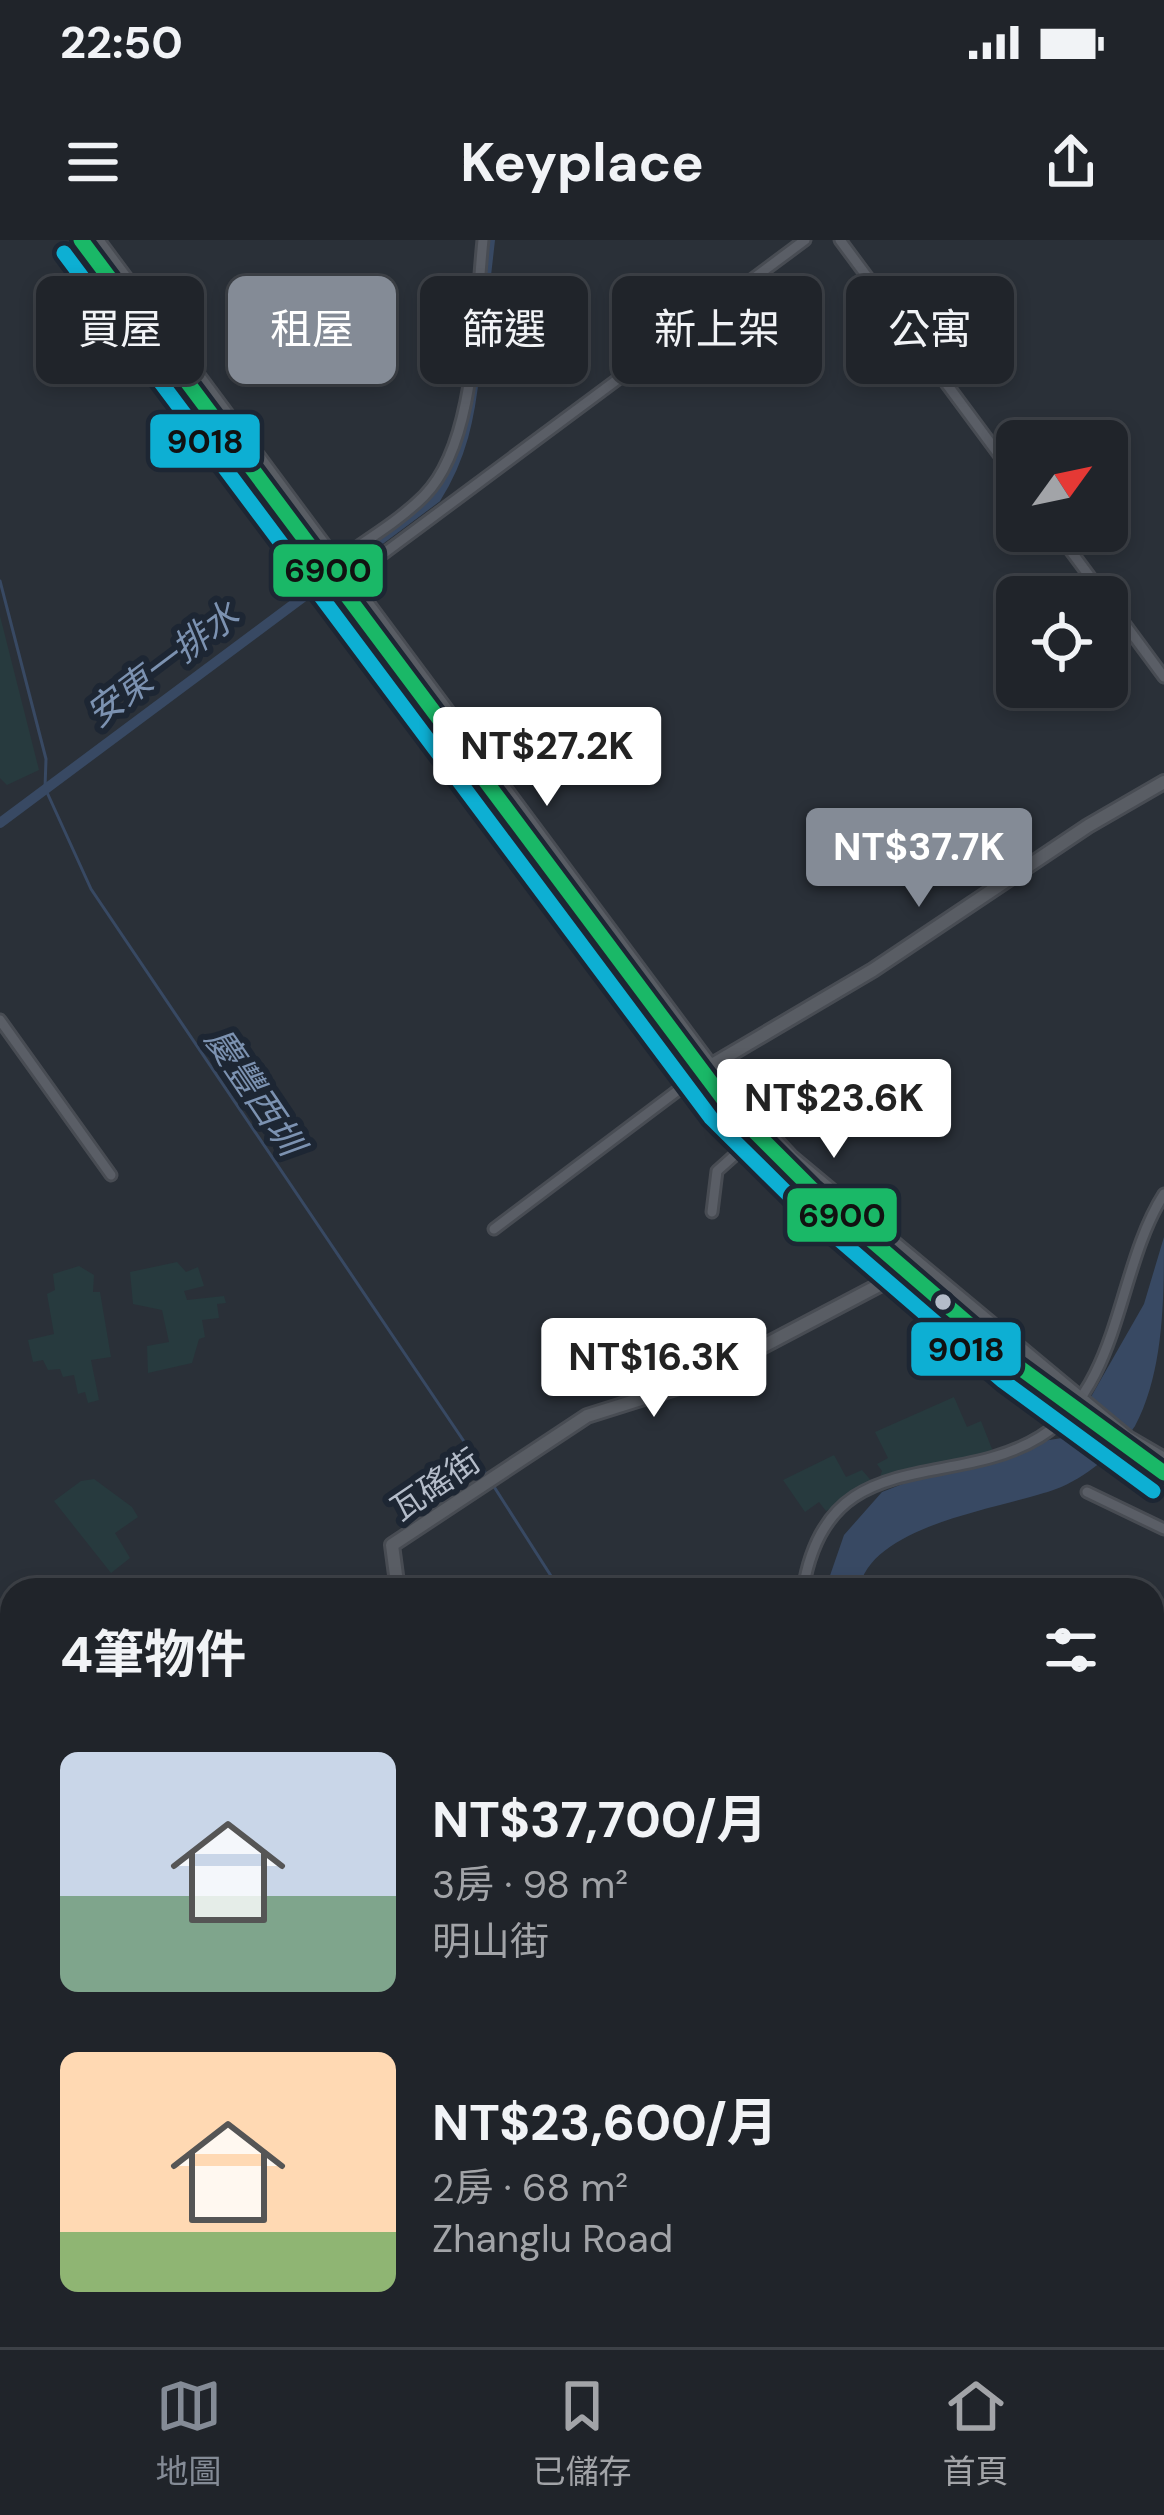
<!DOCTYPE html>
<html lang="zh-TW">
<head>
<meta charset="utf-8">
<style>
	body { margin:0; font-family:"DM Sans","Noto Sans TC",sans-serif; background:#282c32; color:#f1f3f6; height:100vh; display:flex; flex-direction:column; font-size:45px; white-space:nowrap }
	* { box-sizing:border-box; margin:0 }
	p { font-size:39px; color:#a2a4a8 }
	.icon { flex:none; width:66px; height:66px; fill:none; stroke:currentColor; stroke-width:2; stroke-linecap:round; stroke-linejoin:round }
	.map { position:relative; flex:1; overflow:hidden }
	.panel { position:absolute; left:0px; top:1338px; width:1164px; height:771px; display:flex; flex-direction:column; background:#20242a; border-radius:36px 36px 0 0; box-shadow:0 6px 18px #0003,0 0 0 3px #3d4147 }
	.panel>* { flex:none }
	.hud { position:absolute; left:36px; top:36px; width:1092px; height:108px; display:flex; gap:24px }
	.needle { width:78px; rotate:57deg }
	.fabs { position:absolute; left:996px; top:180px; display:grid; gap:24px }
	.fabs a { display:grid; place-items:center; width:132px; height:132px; border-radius:18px; background:#20242a; box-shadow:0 6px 18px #0003,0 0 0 3px #3d4147; font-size:60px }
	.price { position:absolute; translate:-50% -102px; padding:0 27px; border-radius:12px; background:#fff; color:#222; font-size:39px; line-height:78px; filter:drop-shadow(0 3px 6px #0008) }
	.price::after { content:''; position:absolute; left:50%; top:72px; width:36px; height:27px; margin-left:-18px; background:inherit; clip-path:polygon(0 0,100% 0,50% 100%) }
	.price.current { background:#848b96; color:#fff }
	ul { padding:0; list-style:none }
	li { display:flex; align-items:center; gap:36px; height:300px; padding:0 60px }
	li span { display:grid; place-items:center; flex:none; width:336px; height:240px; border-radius:18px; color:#555 }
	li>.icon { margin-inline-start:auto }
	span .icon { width:144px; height:144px; fill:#fffc; stroke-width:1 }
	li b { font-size:51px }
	h2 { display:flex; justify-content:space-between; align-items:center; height:144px; padding:0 60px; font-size:51px }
	.chip { padding:0 42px; border-radius:18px; background:#20242a; box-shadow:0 6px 18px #0003,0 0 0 3px #3d4147; font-size:42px; line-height:108px }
	.chip.current { background:#848b96; color:#fff }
	.status { display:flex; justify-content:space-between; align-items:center; height:84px; padding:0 60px; background:#20242a; direction:ltr }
	.status svg { height:33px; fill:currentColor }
	header { display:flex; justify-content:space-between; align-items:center; height:156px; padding:0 60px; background:#20242a; font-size:54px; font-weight:700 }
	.dock { display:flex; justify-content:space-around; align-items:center; height:168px; border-top:3px solid #3d4147; background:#20242a; font-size:33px; color:#a2a4a8 }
	.dock a { display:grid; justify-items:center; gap:6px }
	.dock .current { color:#848b96 }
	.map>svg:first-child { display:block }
</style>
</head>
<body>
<div class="status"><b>22:50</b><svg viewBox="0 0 49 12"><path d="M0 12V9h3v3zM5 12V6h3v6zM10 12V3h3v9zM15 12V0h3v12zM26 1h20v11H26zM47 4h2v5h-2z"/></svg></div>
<header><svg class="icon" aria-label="menu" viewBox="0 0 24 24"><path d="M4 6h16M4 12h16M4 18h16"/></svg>Keyplace<svg class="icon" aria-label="share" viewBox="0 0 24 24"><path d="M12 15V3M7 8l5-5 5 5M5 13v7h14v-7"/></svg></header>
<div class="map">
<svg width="1164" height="2107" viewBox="0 0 1164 2107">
	<rect width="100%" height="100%" fill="#2a3038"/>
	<g fill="#273a3e">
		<polygon points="0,376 39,530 7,545 0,538"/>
		<polygon points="177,1022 186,1032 198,1027 204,1046 184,1051 187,1060 224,1056 226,1063 217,1064 219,1078 202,1080 205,1097 199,1099 192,1123 148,1133 147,1106 169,1102 162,1070 133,1064 130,1032"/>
		<polygon points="79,1026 94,1035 93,1052 100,1052 111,1117 91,1120 99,1160 88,1163 85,1152 78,1154 74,1135 63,1137 60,1129 48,1130 43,1120 33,1122 28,1100 54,1094 47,1054 55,1050 53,1034"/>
		<polygon points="954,1157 967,1187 981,1181 994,1214 878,1243 882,1231 877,1224 888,1218 875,1192"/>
		<polygon points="834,1215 846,1237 862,1230 874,1244 826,1271 819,1262 805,1272 783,1240"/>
		<polygon points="94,1239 132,1267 138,1277 115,1293 130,1318 111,1333 54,1261 81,1241"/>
		<polygon points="1164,1617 1164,1697 1152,1697 1152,1618"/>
		<polygon points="116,2097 251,2097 260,2107 109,2107"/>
	</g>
	<path fill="#384963" d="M1164,997C1164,1058 1164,1132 1135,1186C1118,1211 1084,1239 1056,1249C1005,1268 869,1284 859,1350H825L844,1295L882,1252L969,1218L1007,1217L1037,1202L1068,1197L1144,1064Z"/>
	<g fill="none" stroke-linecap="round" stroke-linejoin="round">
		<g stroke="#384963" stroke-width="3">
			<polyline points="0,341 46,519 45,548 91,649 486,1234"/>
			<polyline points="491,1242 560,1350"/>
		</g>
		<g stroke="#384963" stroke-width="10">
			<polyline points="481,80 490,0"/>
			<path d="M0,583L436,258C462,217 470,177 475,129"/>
		</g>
		<defs>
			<g id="street">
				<polyline points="840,0 1017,239"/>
				<polyline points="1056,291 1105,357"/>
				<path d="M335,322C365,301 398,282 424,256C477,203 475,73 483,0"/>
				<polyline points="348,340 805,0"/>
				<polyline points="1107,360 1164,437"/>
				<polyline points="0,780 111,935"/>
				<polyline points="712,972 717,931 755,897"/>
				<polyline points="494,989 701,833"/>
				<polyline points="1087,1252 1164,1289"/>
				<path d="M803,1350C826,1201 951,1252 1040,1197C1122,1146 1116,1029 1164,954"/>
				<polyline points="1152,1431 1164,1432"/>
				<polyline points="1152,1613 1164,1613"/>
				<polyline points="1152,1708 1164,1707"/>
				<polyline points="1152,1848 1164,1843"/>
				<polyline points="1152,1933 1164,1952"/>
				<polyline points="1152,2001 1164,1995"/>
				<polyline points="255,2097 264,2107"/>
				<polyline points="360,2097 366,2107"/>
				<polyline points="527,2107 550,2097"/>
				<polyline points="773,2107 776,2097"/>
				<polyline points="931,2107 939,2097"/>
			</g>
			<g id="secondary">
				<path d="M81,0L701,833C769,918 851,983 933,1053C1007,1116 1080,1184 1164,1233"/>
				<polyline points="97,0 727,848 792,918 1128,1198 1164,1219"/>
				<polyline points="707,828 873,730 1088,586 1164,542"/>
				<polyline points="398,1350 392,1305 587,1176 695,1142 908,1030"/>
				<polyline points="0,2044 12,2033"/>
			</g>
			<g id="primary">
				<polyline points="1152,1817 1164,1817"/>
				<polyline points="1152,1834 1164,1834"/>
				<polyline points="0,1838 12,1838"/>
				<polyline points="0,1852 12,1852"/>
			</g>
		</defs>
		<use href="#street" stroke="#484c53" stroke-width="15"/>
		<use href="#secondary" stroke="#484c53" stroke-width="18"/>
		<use href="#primary" stroke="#484c55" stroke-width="20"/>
		<use href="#street" stroke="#5a5e66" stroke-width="9"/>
		<use href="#secondary" stroke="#595d64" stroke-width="12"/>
		<use href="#primary" stroke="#5c6168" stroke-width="14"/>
		<defs>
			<polyline id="bus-1" points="81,0 727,864 812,949 1016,1125 1164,1233"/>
			<polyline id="bus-2" points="64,13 711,878 798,964 1003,1141 1153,1251"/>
		</defs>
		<use href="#bus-1" stroke="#1d2633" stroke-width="24"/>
		<use href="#bus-2" stroke="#1d2633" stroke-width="24"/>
		<use href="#bus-1" stroke="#1ab867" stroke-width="15"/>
		<use href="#bus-2" stroke="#0dafd3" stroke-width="15"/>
	</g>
	<circle fill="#b4bcc9" stroke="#1d2633" stroke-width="4.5" cx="943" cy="1062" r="10"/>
	<g text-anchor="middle" stroke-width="12" stroke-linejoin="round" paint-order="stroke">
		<g font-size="33" fill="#b4bcc9" stroke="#1d2633">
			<text transform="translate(435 1244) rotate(-34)" y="12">瓦磘街</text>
		</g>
		<g font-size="36" font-style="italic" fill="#7c92b1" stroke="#1d2633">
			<text transform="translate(162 424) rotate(-37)" y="13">安東一排水</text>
			<text transform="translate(255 851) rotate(56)" y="13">慶豐西圳</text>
		</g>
	</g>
	<g stroke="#1d2633" stroke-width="4.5">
		<rect x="148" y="172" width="114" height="58" rx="12" fill="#0dafd3"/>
		<rect x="271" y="302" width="114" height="57" rx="12" fill="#1ab867"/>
		<rect x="785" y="946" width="114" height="58" rx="12" fill="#1ab867"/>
		<rect x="909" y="1080" width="114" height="58" rx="12" fill="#0dafd3"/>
	</g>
	<g font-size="33" text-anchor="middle" font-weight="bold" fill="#111">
		<text x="205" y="213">9018</text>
		<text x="328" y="342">6900</text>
		<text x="842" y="987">6900</text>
		<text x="966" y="1121">9018</text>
	</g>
</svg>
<div class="fabs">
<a><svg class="needle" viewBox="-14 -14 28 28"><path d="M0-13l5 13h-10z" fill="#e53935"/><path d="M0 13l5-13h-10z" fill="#a2a4a8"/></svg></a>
<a><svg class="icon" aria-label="locate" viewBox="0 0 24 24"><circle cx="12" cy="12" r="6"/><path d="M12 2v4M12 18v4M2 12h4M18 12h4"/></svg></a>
</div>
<b class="price" style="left:547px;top:569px">NT$27.2K</b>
<b class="price current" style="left:919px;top:670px">NT$37.7K</b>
<b class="price" style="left:834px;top:921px">NT$23.6K</b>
<b class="price" style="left:654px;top:1180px">NT$16.3K</b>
<div class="hud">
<a class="chip">買屋</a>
<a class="chip current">租屋</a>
<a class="chip">篩選</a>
<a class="chip">新上架</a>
<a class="chip">公寓</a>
</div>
<section class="panel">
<h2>4筆物件<svg class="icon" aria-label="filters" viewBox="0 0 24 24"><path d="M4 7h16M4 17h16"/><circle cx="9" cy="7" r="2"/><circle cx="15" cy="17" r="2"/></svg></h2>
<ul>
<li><span style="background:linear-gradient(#c9d6e8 60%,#7fa58c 0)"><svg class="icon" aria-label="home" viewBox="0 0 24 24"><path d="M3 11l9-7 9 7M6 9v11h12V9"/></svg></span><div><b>NT$37,700/月</b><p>3房 · 98 m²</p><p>明山街</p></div></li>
<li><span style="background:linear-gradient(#ffd9b3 75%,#8fb573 0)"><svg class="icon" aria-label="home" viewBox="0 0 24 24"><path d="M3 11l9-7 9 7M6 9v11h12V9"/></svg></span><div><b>NT$23,600/月</b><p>2房 · 68 m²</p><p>Zhanglu Road</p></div></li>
</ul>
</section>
</div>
<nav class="dock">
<a class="current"><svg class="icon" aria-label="map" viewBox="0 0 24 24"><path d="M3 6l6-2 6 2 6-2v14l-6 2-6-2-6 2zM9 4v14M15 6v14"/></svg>地圖</a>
<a><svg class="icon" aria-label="saved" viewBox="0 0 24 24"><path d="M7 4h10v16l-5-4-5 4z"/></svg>已儲存</a>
<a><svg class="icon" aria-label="home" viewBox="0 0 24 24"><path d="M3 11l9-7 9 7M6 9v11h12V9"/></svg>首頁</a>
</nav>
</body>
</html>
